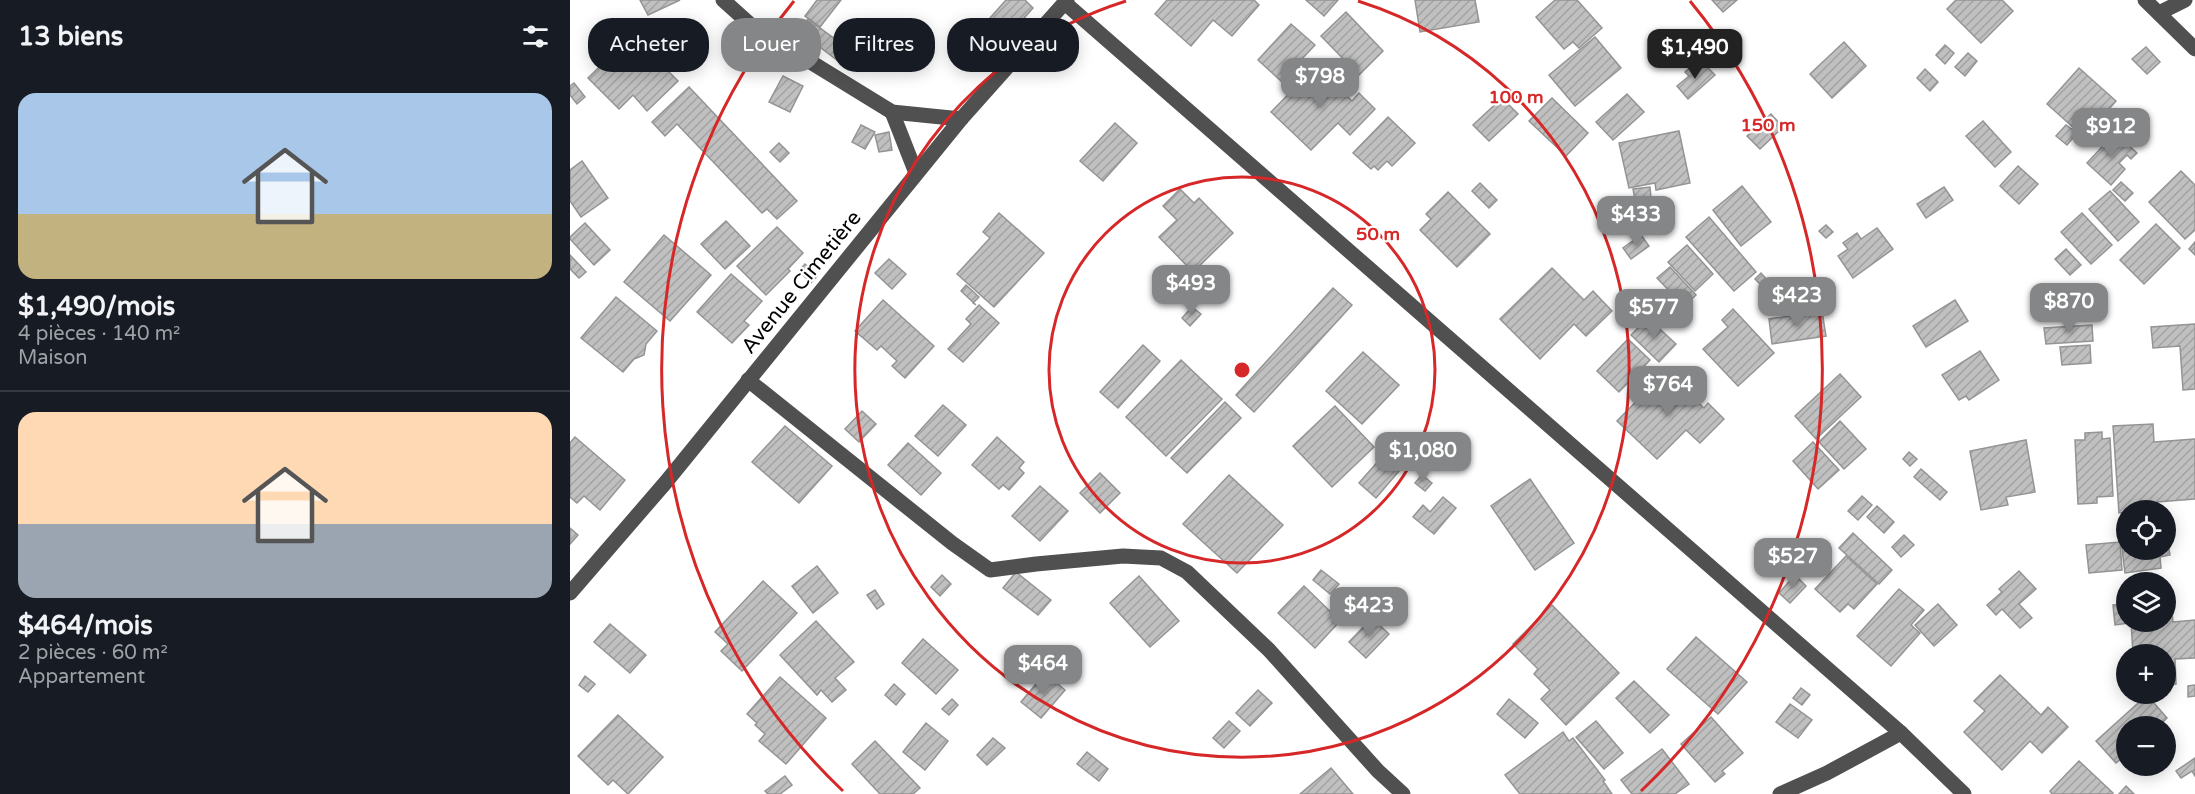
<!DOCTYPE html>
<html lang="fr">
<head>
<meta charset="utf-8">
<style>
	body { margin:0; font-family:"Varela Round",sans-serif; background:#20242c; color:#f1f3f6; height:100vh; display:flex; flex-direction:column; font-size:22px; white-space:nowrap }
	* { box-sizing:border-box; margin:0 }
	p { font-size:20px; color:#9ea1a6 }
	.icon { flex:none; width:33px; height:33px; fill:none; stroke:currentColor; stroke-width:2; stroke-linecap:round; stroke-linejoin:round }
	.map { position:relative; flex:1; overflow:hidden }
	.panel { display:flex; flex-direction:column; background:#171b24; width:570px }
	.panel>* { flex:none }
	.hud { position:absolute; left:18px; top:18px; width:570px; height:54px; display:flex; gap:12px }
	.fabs { position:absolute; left:1546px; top:500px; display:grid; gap:12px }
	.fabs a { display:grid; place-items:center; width:60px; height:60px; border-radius:50%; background:#171b24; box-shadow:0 3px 15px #0003; font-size:30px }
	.price { position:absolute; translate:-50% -51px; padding:0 14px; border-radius:12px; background:#858687; color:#fff; font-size:20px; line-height:39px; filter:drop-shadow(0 2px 3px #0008) }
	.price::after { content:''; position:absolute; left:50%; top:36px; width:18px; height:14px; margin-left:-9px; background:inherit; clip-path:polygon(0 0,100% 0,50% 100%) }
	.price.current { background:#222; color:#fff }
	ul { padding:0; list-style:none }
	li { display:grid; align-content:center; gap:12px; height:318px; padding:0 18px }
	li+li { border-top:2px solid #363941 }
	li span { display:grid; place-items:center; height:186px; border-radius:18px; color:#555 }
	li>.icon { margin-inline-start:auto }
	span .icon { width:108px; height:108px; fill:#fffc; stroke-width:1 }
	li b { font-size:26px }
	h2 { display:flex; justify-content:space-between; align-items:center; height:72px; padding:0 18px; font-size:26px }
	.tag { padding:0 21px; border-radius:24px; background:#171b24; box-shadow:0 3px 15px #0003; font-size:21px; line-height:54px }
	.tag.current { background:#858687; color:#fff }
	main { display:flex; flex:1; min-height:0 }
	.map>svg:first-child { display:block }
</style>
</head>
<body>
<main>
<section class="panel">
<h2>13 biens<svg class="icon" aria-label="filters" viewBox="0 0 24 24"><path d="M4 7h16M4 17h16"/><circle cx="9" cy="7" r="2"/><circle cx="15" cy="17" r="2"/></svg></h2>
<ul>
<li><span style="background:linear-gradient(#a9c7e8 65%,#c2b280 0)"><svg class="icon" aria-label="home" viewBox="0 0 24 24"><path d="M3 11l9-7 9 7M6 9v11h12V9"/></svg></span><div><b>$1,490/mois</b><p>4 pièces · 140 m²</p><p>Maison</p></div></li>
<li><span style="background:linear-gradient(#ffd9b3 60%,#9aa5b1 0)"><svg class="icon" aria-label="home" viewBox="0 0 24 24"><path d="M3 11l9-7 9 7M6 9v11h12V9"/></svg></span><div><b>$464/mois</b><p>2 pièces · 60 m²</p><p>Appartement</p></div></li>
</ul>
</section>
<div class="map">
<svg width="1625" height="794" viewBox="0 0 1625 794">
	<defs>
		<pattern id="building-hatch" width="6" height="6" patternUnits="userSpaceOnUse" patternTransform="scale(1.5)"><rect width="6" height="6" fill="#c0c0c0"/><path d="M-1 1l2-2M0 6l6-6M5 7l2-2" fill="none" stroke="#a3a3a3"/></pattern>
	</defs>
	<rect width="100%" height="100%" fill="#fff"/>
	<g fill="url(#building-hatch)" stroke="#949494" stroke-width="1.5">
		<polygon points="70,0 110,0 78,15"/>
		<polygon points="247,0 271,0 250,27 235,16"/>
		<polygon points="436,0 455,0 463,8 439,35 420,18"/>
		<polygon points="597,0 684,0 689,5 662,36 643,20 621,46 585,14"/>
		<polygon points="736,0 768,0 754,16"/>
		<polygon points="845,0 905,0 909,22 850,32"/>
		<polygon points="985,0 1007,0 1032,28 1009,48 1003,42 994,49 966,17"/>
		<polygon points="1142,0 1167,0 1153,12"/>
		<polygon points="1386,0 1432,0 1443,11 1411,43 1377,9"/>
		<polygon points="776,12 813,51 789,75 751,36"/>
		<polygon points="238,19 281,51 272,64 229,31"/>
		<polygon points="721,24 745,45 711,81 688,60"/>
		<polygon points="62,35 108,81 77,111 63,95 49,109 18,78"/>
		<polygon points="1025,37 1051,68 1005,106 979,75"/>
		<polygon points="1274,42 1296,66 1262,98 1240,74"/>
		<polygon points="1375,45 1384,53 1375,64 1366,55"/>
		<polygon points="1576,47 1590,62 1577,74 1562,59"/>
		<polygon points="1398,53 1407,61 1395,76 1385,67"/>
		<polygon points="1123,65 1128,71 1135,65 1145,75 1118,99 1107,86 1119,76 1115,72"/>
		<polygon points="746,66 782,101 789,93 805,109 780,135 768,123 741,150 701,112"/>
		<polygon points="1509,68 1546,101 1514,137 1477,104"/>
		<polygon points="1355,69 1368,82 1360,91 1347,78"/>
		<polygon points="213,76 233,86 220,112 199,102"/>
		<polygon points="4,83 15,97 7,104 0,95 0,86"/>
		<polygon points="119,87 227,201 207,219 197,209 192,213 107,124 95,136 82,122"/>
		<polygon points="1057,94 1074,112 1043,140 1026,122"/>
		<polygon points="932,98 948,114 919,141 903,125"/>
		<polygon points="982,98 1018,133 996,156 959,121"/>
		<polygon points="1201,114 1213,127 1190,149 1177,136"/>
		<polygon points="818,117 845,143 822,166 817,161 808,170 804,166 801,169 783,153"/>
		<polygon points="1413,121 1441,152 1425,167 1396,136"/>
		<polygon points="545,123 567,143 533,181 510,161"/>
		<polygon points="291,125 305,132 295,149 282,142"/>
		<polygon points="1496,125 1507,133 1497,145 1486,136"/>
		<polygon points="1109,131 1120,183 1086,190 1085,183 1059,188 1049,143"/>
		<polygon points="319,132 322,150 309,152 305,135"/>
		<polygon points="1545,133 1567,153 1561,159 1557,155 1549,163 1555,169 1541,185 1517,163"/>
		<polygon points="209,143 219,153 210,162 200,152"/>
		<polygon points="12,161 38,198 11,217 0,201 0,170"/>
		<polygon points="1448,166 1468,184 1449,204 1430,186"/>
		<polygon points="1611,171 1625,185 1625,230 1615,239 1579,202"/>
		<polygon points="1551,182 1563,193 1555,201 1543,190"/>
		<polygon points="910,183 927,200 919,208 902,191"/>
		<polygon points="1172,186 1201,222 1171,246 1143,210"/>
		<polygon points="1080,187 1081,198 1065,200 1063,189"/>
		<polygon points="1374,187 1383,200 1356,218 1347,204"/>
		<polygon points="610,189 624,203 629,198 663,233 623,272 589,237 607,220 593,206"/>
		<polygon points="1540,191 1569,222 1548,241 1519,209"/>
		<polygon points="878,192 920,234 887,267 850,230 861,219 856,214"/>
		<polygon points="429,213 474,253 424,307 387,274 420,238 413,232"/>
		<polygon points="1512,213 1542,245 1521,264 1491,232"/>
		<polygon points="1139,217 1186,272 1164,291 1116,237"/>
		<polygon points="156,221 180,246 155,269 131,244"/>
		<polygon points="15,223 40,250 24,265 0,239 0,237"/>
		<polygon points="1586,224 1610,248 1574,284 1550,260"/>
		<polygon points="1256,225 1263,232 1256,238 1249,231"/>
		<polygon points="207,227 233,253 218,269 220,271 196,295 167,266"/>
		<polygon points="1307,228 1323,249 1283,278 1268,256 1278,249 1273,243 1287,233 1291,239"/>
		<polygon points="94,235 141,275 100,321 54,282"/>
		<polygon points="1071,235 1079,246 1061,259 1053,248"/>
		<polygon points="1625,242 1625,255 1619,249"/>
		<polygon points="1117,245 1143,274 1125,291 1098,262"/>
		<polygon points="1496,249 1511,265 1500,275 1485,259"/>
		<polygon points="0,255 16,272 9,278 0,269"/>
		<polygon points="319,259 336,274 322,289 305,273"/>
		<polygon points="235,264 247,276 241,283 229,271"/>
		<polygon points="1100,267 1126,295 1114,306 1087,278"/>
		<polygon points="982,268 1014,300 1023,291 1042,311 1016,336 1004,324 970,359 930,319"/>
		<polygon points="1191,273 1197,280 1191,285 1185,279"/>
		<polygon points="161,274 192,301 174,321 179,325 162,343 127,312"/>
		<polygon points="396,285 409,297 403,303 406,305 391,291"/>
		<polygon points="763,288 782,305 684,412 666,395"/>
		<polygon points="1094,293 1100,299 1086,312 1081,306"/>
		<polygon points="46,297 87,331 76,344 74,355 64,359 53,372 11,338"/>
		<polygon points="313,300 364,346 335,378 322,366 327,361 311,346 307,350 285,331"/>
		<polygon points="1385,300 1398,321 1356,347 1343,326"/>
		<polygon points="409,305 429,323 393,362 378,349 401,324 396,319"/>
		<polygon points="622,307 631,314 620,326 612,318"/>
		<polygon points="1163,309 1204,353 1168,386 1133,349 1158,327 1152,320"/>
		<polygon points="1252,311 1256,336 1202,344 1199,319"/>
		<polygon points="1078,318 1106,344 1089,362 1061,335"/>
		<polygon points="1625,324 1625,389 1613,390 1610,346 1583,348 1581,327"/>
		<polygon points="1522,325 1523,341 1476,344 1474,328"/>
		<polygon points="1058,339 1080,360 1049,392 1027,371"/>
		<polygon points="573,345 590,361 548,408 530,392"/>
		<polygon points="1520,345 1521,363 1492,365 1490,347"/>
		<polygon points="1410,351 1429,380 1399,400 1396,396 1389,400 1372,375"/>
		<polygon points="793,352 829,385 792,424 756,391"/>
		<polygon points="611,360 652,399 596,456 556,417"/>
		<polygon points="1095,372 1134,408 1138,403 1154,419 1130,443 1116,430 1087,459 1047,421"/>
		<polygon points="1270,374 1291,397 1246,439 1225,416"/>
		<polygon points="655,402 671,418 617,473 601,458"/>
		<polygon points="373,405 396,425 368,456 345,436"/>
		<polygon points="765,406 804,447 762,487 723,446"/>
		<polygon points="292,411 306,424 289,442 275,429"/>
		<polygon points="1270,421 1296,449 1274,469 1249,442"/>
		<polygon points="1583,424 1584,442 1625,439 1625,499 1587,502 1588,510 1557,510 1557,512 1549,513 1543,426"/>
		<polygon points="215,426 262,466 229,503 182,462"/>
		<polygon points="1532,432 1532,439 1540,438 1543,496 1527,497 1527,503 1508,504 1505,440 1515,440 1515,433"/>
		<polygon points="5,437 55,480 30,510 14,496 7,503 0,497 0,443"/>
		<polygon points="427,437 454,462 449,468 454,473 439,490 433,485 429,489 402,465"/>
		<polygon points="1456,440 1465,492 1436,497 1438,505 1411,510 1400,451"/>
		<polygon points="1243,442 1269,470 1248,489 1223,461"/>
		<polygon points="338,443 371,473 351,495 318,465"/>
		<polygon points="818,450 835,464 806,498 789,483"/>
		<polygon points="1339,452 1347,459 1340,466 1333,459"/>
		<polygon points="1351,469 1377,492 1370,500 1344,477"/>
		<polygon points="530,473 550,493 530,513 510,493"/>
		<polygon points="659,475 713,525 667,573 613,524"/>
		<polygon points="852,475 862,483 855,491 845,483"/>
		<polygon points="960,479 1004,543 965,570 921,506"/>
		<polygon points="470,486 498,511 470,541 442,516"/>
		<polygon points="1292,496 1302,505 1288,520 1278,511"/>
		<polygon points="873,497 886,508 864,534 843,517 853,505 860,512"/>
		<polygon points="1307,506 1324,522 1314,533 1297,517"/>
		<polygon points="1557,523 1557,549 1596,549 1596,532 1600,555 1590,557 1591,568 1555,573 1549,524"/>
		<polygon points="0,528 8,535 0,544"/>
		<polygon points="1283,533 1322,570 1309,584 1269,548"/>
		<polygon points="1334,535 1344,545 1331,557 1322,547"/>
		<polygon points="1550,542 1552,570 1519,573 1516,545"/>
		<polygon points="1276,556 1307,584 1284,609 1278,604 1270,612 1245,589"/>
		<polygon points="247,566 268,593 243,613 222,586"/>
		<polygon points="751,570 769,584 760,594 743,580"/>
		<polygon points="1449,571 1466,589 1449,604 1462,618 1450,628 1432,609 1426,615 1417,605 1432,592 1429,589"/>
		<polygon points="446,572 481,600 468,615 433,588"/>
		<polygon points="372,575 381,584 370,596 361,587"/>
		<polygon points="1225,575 1236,586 1220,603 1209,593"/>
		<polygon points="569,576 609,621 580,647 540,603"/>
		<polygon points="193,581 227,613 172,671 151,651 158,644 145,632"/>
		<polygon points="734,586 770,621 745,648 708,613"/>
		<polygon points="1329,589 1354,610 1341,625 1350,633 1321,666 1287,636"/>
		<polygon points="305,590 314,604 307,609 297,595"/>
		<polygon points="1596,602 1601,602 1603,622 1625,620 1625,658 1605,659 1606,684 1596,685 1596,654 1563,654 1561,621 1596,621"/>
		<polygon points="1368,604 1387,625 1364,646 1345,625"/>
		<polygon points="1557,604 1557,621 1559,623 1545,625 1543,605"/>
		<polygon points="982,605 1049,673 996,725 971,699 980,690 964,674 968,669 943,644"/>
		<polygon points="802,618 819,634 796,658 779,642"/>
		<polygon points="246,621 284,662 265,678 276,690 262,702 251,690 247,695 210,655"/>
		<polygon points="40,624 76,655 60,673 24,642"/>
		<polygon points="1126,637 1177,682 1148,714 1097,669"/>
		<polygon points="353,639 388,670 366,694 332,663"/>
		<polygon points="475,673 495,690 471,718 451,702"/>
		<polygon points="1430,675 1471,715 1478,707 1498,727 1472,753 1460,741 1432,770 1394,732 1415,711 1404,701"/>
		<polygon points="15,676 25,684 18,692 9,685"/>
		<polygon points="210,677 256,718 216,764 189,741 195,734 185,725 187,723 177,714"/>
		<polygon points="1064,681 1099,715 1080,733 1046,698"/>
		<polygon points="324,684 335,694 326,705 315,695"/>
		<polygon points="1625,685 1625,696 1618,697 1618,686"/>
		<polygon points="1231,688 1240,695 1232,705 1223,698"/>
		<polygon points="688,690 702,703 680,726 666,713"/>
		<polygon points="1577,695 1597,718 1589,726 1557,726 1557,754 1546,763 1526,741"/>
		<polygon points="382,699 388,705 379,715 372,709"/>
		<polygon points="939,699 968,723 955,738 927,714"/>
		<polygon points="1220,704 1242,720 1228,738 1206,722"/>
		<polygon points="48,715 93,757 58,794 43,780 38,785 8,756"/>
		<polygon points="1141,717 1173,753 1152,771 1155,774 1145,782 1111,744"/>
		<polygon points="659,721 670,731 654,748 643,738"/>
		<polygon points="1026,721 1053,753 1034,769 1006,737"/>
		<polygon points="356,723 378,741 355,770 333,752"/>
		<polygon points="993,732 999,741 1003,738 1035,780 1033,781 1042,794 950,794 935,775"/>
		<polygon points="423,738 435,748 417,765 407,755"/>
		<polygon points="305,741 350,788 343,794 310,794 282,764"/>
		<polygon points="1092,749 1119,784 1105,794 1062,794 1051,780"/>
		<polygon points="517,752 538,769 529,781 507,764"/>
		<polygon points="1625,758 1625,776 1622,771 1611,778 1606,771"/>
		<polygon points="1509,761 1543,793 1542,794 1482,794 1480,791"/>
		<polygon points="761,768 783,794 730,794"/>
		<polygon points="215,776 222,785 210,794 198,794 195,791"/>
		<polygon points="1556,786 1564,794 1549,794"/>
	</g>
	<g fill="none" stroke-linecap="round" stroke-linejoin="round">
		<g stroke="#505050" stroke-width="15">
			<polyline points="153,0 182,26 322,112 391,119"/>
			<polyline points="1575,0 1625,49"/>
			<polyline points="495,3 1331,733 1394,794"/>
			<polyline points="1589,13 1615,0"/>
			<polyline points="322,112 346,173"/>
			<polyline points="178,380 382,543 420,570 466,564 553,556 591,558 617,572 699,650 808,771 833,794"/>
			<polyline points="0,593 96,482 391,119 497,0"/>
			<polyline points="1210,794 1257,773 1331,733"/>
		</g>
	</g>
	<g fill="none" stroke="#d62828" stroke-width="3">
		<circle cx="672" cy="370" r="193"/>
		<path d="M788 1A387 387 0 1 1 556 1"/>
		<path d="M273 791A580 580 0 0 1 224 1M1120 1A580 580 0 0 1 1071 791"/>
	</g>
	<g text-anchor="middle" stroke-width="4.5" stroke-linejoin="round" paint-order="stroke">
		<g font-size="21" fill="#000" stroke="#fff">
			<text transform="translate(231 282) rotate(-51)" y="7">Avenue Cimetière</text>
		</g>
	</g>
	<circle cx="672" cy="370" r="9" fill="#d62828" stroke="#fff" stroke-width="3"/>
	<g font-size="18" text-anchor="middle" font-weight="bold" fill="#d62828" stroke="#fff" stroke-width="4.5" stroke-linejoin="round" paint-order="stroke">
		<text x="946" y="103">100 m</text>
		<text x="1198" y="131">150 m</text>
		<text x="808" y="240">50 m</text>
	</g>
</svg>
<div class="fabs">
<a><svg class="icon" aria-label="locate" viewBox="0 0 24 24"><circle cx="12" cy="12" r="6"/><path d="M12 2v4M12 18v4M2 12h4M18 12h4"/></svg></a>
<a><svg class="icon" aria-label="layers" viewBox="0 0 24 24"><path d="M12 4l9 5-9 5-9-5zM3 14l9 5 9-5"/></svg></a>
<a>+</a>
<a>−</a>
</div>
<b class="price current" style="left:1125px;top:80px">$1,490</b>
<b class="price" style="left:750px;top:109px">$798</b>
<b class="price" style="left:1541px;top:159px">$912</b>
<b class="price" style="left:1066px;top:247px">$433</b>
<b class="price" style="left:621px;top:316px">$493</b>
<b class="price" style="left:1227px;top:328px">$423</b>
<b class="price" style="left:1499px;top:334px">$870</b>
<b class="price" style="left:1084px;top:340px">$577</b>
<b class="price" style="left:1098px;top:417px">$764</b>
<b class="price" style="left:853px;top:483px">$1,080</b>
<b class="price" style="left:1223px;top:589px">$527</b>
<b class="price" style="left:799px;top:638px">$423</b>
<b class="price" style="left:473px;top:696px">$464</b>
<div class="hud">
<a class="tag">Acheter</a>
<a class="tag current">Louer</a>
<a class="tag">Filtres</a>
<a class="tag">Nouveau</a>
</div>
</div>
</main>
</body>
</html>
